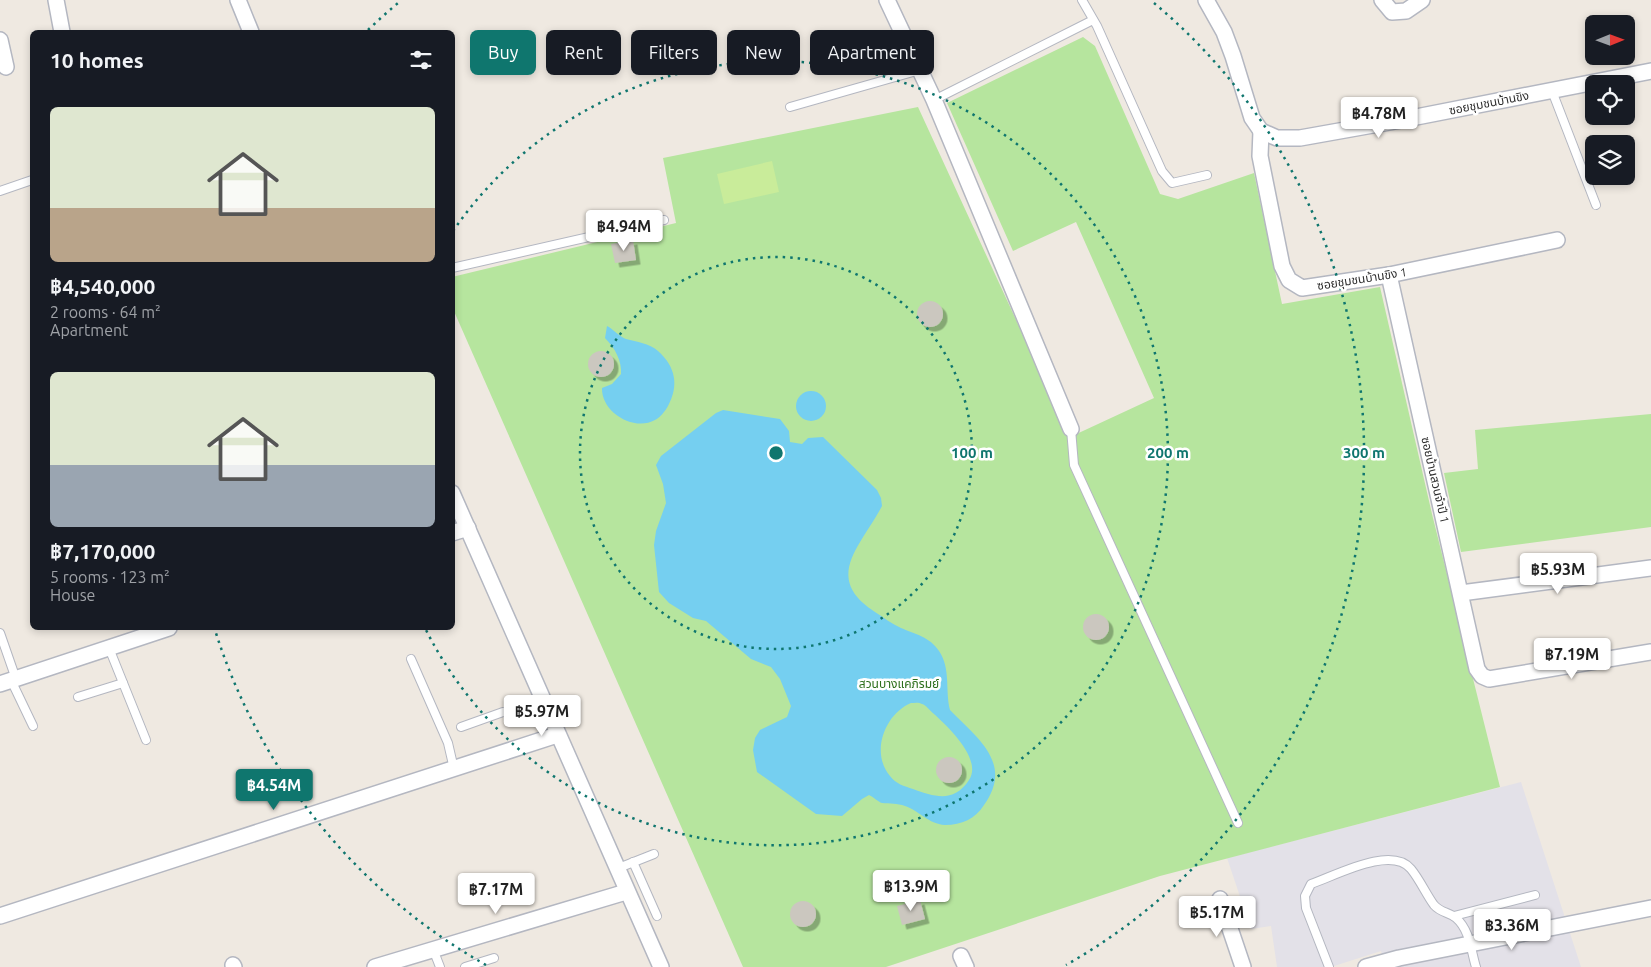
<!DOCTYPE html>
<html lang="en">
<head>
<meta charset="utf-8">
<style>
	body { margin:0; font-family:Ubuntu,"Noto Sans Thai",sans-serif; background:#242831; color:#f1f3f6; height:100vh; display:flex; flex-direction:column; font-size:19px; white-space:nowrap }
	* { box-sizing:border-box; margin:0 }
	p { font-size:16px; color:#9ea1a6 }
	.icon { flex:none; width:28px; height:28px; fill:none; stroke:currentColor; stroke-width:2; stroke-linecap:round; stroke-linejoin:round }
	.map { position:relative; flex:1; overflow:hidden }
	.drawer { position:absolute; left:30px; top:30px; width:425px; height:600px; display:flex; flex-direction:column; background:#171b24; border-radius:8px; box-shadow:0 2px 8px #0003 }
	.drawer>* { flex:none }
	.top-card { position:absolute; left:470px; top:30px; width:475px; height:45px; display:flex; gap:10px }
	.needle { width:32px; rotate:89deg }
	.tools { position:absolute; left:1585px; top:15px; display:grid; gap:10px }
	.tools a { display:grid; place-items:center; width:50px; height:50px; border-radius:8px; background:#171b24; box-shadow:0 2px 8px #0003; font-size:25px }
	.price { position:absolute; translate:-50% -42px; padding:0 11px; border-radius:5px; background:#fff; color:#222; font-size:16px; line-height:32px; filter:drop-shadow(0 1px 2px #0008) }
	.price::after { content:''; position:absolute; left:50%; top:30px; width:15px; height:11px; margin-left:-8px; background:inherit; clip-path:polygon(0 0,100% 0,50% 100%) }
	.price.current { background:#0f766e; color:#fff }
	ul { padding:0; list-style:none }
	li { display:grid; align-content:center; gap:10px; height:265px; padding:0 20px }
	li span { display:grid; place-items:center; height:155px; border-radius:8px; color:#555 }
	li>.icon { margin-inline-start:auto }
	span .icon { width:90px; height:90px; fill:#fffc; stroke-width:1 }
	li b { font-size:21px }
	h2 { display:flex; justify-content:space-between; align-items:center; height:60px; padding:0 20px; font-size:21px }
	.pill { padding:0 18px; border-radius:8px; background:#171b24; box-shadow:0 2px 8px #0003; font-size:18px; line-height:45px }
	.pill.current { background:#0f766e; color:#fff }
	.map>svg:first-child { display:block }
</style>
</head>
<body>
<div class="map">
<svg width="1651" height="967" viewBox="0 0 1651 967">
	<defs>
		<filter id="shadow"><feDropShadow dx="4.5" dy="4.5" stdDeviation="0" flood-color="#0004"/></filter>
	</defs>
	<rect width="100%" height="100%" fill="#efe9e1"/>
	<polygon fill="#e3e1e8" points="1521,782 1581,967 1386,967 1381,951 1331,967 1277,967 1271,926 1251,929 1227,858"/>
	<g fill="#b6e59e">
		<polygon points="1083,37 1095,46 1160,194 1178,199 1254,173 1282,304 1380,287 1432,514 1500,787 1160,876 886,967 743,967 453,309 452,277 676,223 663,158 918,107 1070,437 1154,398 1076,222 1013,251 947,103"/>
		<polygon points="1651,414 1651,527 1461,552 1444,473 1478,469 1475,430"/>
	</g>
	<polygon fill="#c9ec9a" points="772,161 779,192 724,204 717,174"/>
	<g fill="#75cff0" fill-rule="evenodd">
		<path d="M607,326C613,329 620,337 626,339C637,342 649,343 658,351C676,367 679,386 668,406C665,411 661,417 655,420C634,432 601,412 602,388L612,384L621,374C622,361 615,348 605,338Z"/>
		<circle cx="811" cy="406" r="15"/>
		<path d="M723,410L780,419L789,431L790,442L802,444L808,438L823,437L877,490L881,498L882,506C861,546 822,578 875,612C883,617 892,624 901,628C915,634 930,637 939,651C951,668 945,691 950,710C977,738 1014,763 984,805C975,819 962,825 945,825C928,824 920,811 905,806C897,803 890,804 882,803C878,802 874,797 869,795L862,799L842,816L816,814L757,772L753,750L755,738L760,730L787,717L791,706L780,679L771,667L751,659L706,621L693,618L669,603L659,592L654,545L656,531L666,503L663,484L656,465L661,456L716,413ZM911,703C914,703 919,702 922,704C926,705 930,711 934,714C947,726 983,759 969,780C954,803 935,797 913,789C904,786 896,784 890,776C870,752 885,714 911,703Z"/>
	</g>
	<g fill="#cbc7bf" filter="url(#shadow)">
		<polygon points="633,240 636,260 615,263 611,244"/>
		<circle cx="930" cy="314" r="13"/>
		<circle cx="601" cy="364" r="13"/>
		<circle cx="1096" cy="627" r="13"/>
		<circle cx="949" cy="770" r="13"/>
		<polygon points="920,900 925,919 902,925 897,906"/>
		<circle cx="803" cy="914" r="13"/>
	</g>
	<g fill="none" stroke-linecap="round" stroke-linejoin="round">
		<defs>
			<g id="lane">
				<polyline points="1082,0 1097,26 1162,171 1172,183 1207,175"/>
				<polyline points="1552,91 1596,205"/>
				<polyline points="934,100 1093,20"/>
				<polyline points="790,107 920,70"/>
				<polyline points="0,191 32,180"/>
				<polyline points="452,268 664,220"/>
				<polyline points="1071,429 1074,465 1238,823"/>
				<polyline points="0,633 16,679"/>
				<polyline points="109,648 146,740"/>
				<polyline points="411,659 448,743 454,769"/>
				<polyline points="11,680 33,726"/>
				<polyline points="78,697 123,683"/>
				<polyline points="461,727 503,712 533,711 545,708"/>
				<polyline points="633,862 657,916"/>
				<polyline points="616,869 654,854"/>
				<polyline points="1454,916 1535,895"/>
				<polyline points="433,949 440,967"/>
				<polyline points="465,967 494,958"/>
				<path d="M1329,967L1306,908L1305,896L1311,884C1335,876 1391,845 1411,869C1420,880 1426,894 1434,905C1441,913 1449,912 1456,918C1470,930 1471,951 1476,967"/>
			</g>
			<g id="street">
				<polyline points="56,0 62,32"/>
				<polyline points="238,0 251,32"/>
				<polyline points="887,0 934,100 1071,429"/>
				<polyline points="1206,0 1224,32 1233,56 1252,118 1261,131 1277,138 1300,138 1401,120 1651,71"/>
				<polyline points="1382,0 1392,12 1406,11 1422,0"/>
				<polyline points="0,40 6,67"/>
				<polyline points="1261,131 1260,156 1282,266 1289,280 1302,288 1389,275 1557,240"/>
				<polyline points="1389,275 1477,669 1482,676 1489,679 1651,652"/>
				<polyline points="452,493 661,967"/>
				<polyline points="452,533 468,528"/>
				<polyline points="1461,593 1651,568"/>
				<polyline points="0,684 169,628"/>
				<polyline points="1220,899 1243,967"/>
				<polyline points="0,916 557,735"/>
				<polyline points="961,956 966,967"/>
				<polyline points="233,965 234,967"/>
				<polyline points="375,967 626,892"/>
				<polyline points="1366,967 1399,958 1651,908"/>
			</g>
		</defs>
		<use href="#lane" stroke="#b4b7c1" stroke-width="10"/>
		<use href="#street" stroke="#b4b7c1" stroke-width="18"/>
		<use href="#lane" stroke="#fff" stroke-width="8"/>
		<use href="#street" stroke="#fff" stroke-width="15"/>
	</g>
	<g fill="none" stroke="#0f766e" stroke-width="2.5" stroke-dasharray="2.5 5">
		<circle cx="776" cy="453" r="196"/>
		<path d="M453 231A392 392 0 1 1 425 628"/>
		<path d="M486 965A588 588 0 0 1 215 630M368 30A588 588 0 0 1 398 3M1154 3A588 588 0 0 1 1066 965"/>
	</g>
	<g text-anchor="middle" stroke-width="5" stroke-linejoin="round" paint-order="stroke">
		<g font-size="12" fill="#2e2e2e" stroke="#fff">
			<text transform="translate(1489 103) rotate(-11)" y="4">ซอยชุมชนบ้านขิง</text>
			<text transform="translate(1362 279) rotate(-9)" y="4">ซอยชุมชนบ้านขิง 1</text>
			<text transform="translate(1435 480) rotate(77)" y="4">ซอยบ้านสวนจำปี 1</text>
		</g>
		<g font-size="12" fill="#2c6e1b" stroke="#fff">
			<text x="899" y="688">สวนบางแคภิรมย์</text>
		</g>
	</g>
	<circle cx="776" cy="453" r="8" fill="#0f766e" stroke="#fff" stroke-width="2.5"/>
	<g font-size="15" text-anchor="middle" font-weight="bold" fill="#0f766e" stroke="#fff" stroke-width="5" stroke-linejoin="round" paint-order="stroke">
		<text x="972" y="458">100 m</text>
		<text x="1168" y="458">200 m</text>
		<text x="1364" y="458">300 m</text>
	</g>
</svg>
<div class="tools">
<a><svg class="needle" viewBox="-14 -14 28 28"><path d="M0-13l5 13h-10z" fill="#e53935"/><path d="M0 13l5-13h-10z" fill="#9ea1a6"/></svg></a>
<a><svg class="icon" aria-label="locate" viewBox="0 0 24 24"><circle cx="12" cy="12" r="6"/><path d="M12 2v4M12 18v4M2 12h4M18 12h4"/></svg></a>
<a><svg class="icon" aria-label="layers" viewBox="0 0 24 24"><path d="M12 4l9 5-9 5-9-5zM3 14l9 5 9-5"/></svg></a>
</div>
<b class="price" style="left:1379px;top:139px">฿4.78M</b>
<b class="price" style="left:624px;top:252px">฿4.94M</b>
<b class="price" style="left:1558px;top:595px">฿5.93M</b>
<b class="price" style="left:1572px;top:680px">฿7.19M</b>
<b class="price" style="left:542px;top:737px">฿5.97M</b>
<b class="price current" style="left:274px;top:811px">฿4.54M</b>
<b class="price" style="left:911px;top:912px">฿13.9M</b>
<b class="price" style="left:496px;top:915px">฿7.17M</b>
<b class="price" style="left:1217px;top:938px">฿5.17M</b>
<b class="price" style="left:1512px;top:951px">฿3.36M</b>
<div class="top-card">
<a class="pill current">Buy</a>
<a class="pill">Rent</a>
<a class="pill">Filters</a>
<a class="pill">New</a>
<a class="pill">Apartment</a>
</div>
<section class="drawer">
<h2>10 homes<svg class="icon" aria-label="filters" viewBox="0 0 24 24"><path d="M4 7h16M4 17h16"/><circle cx="9" cy="7" r="2"/><circle cx="15" cy="17" r="2"/></svg></h2>
<ul>
<li><span style="background:linear-gradient(#dfe7d0 65%,#b9a48a 0)"><svg class="icon" aria-label="home" viewBox="0 0 24 24"><path d="M3 11l9-7 9 7M6 9v11h12V9"/></svg></span><div><b>฿4,540,000</b><p>2 rooms · 64 m²</p><p>Apartment</p></div></li>
<li><span style="background:linear-gradient(#dfe7d0 60%,#9aa5b1 0)"><svg class="icon" aria-label="home" viewBox="0 0 24 24"><path d="M3 11l9-7 9 7M6 9v11h12V9"/></svg></span><div><b>฿7,170,000</b><p>5 rooms · 123 m²</p><p>House</p></div></li>
</ul>
</section>
</div>
</body>
</html>
